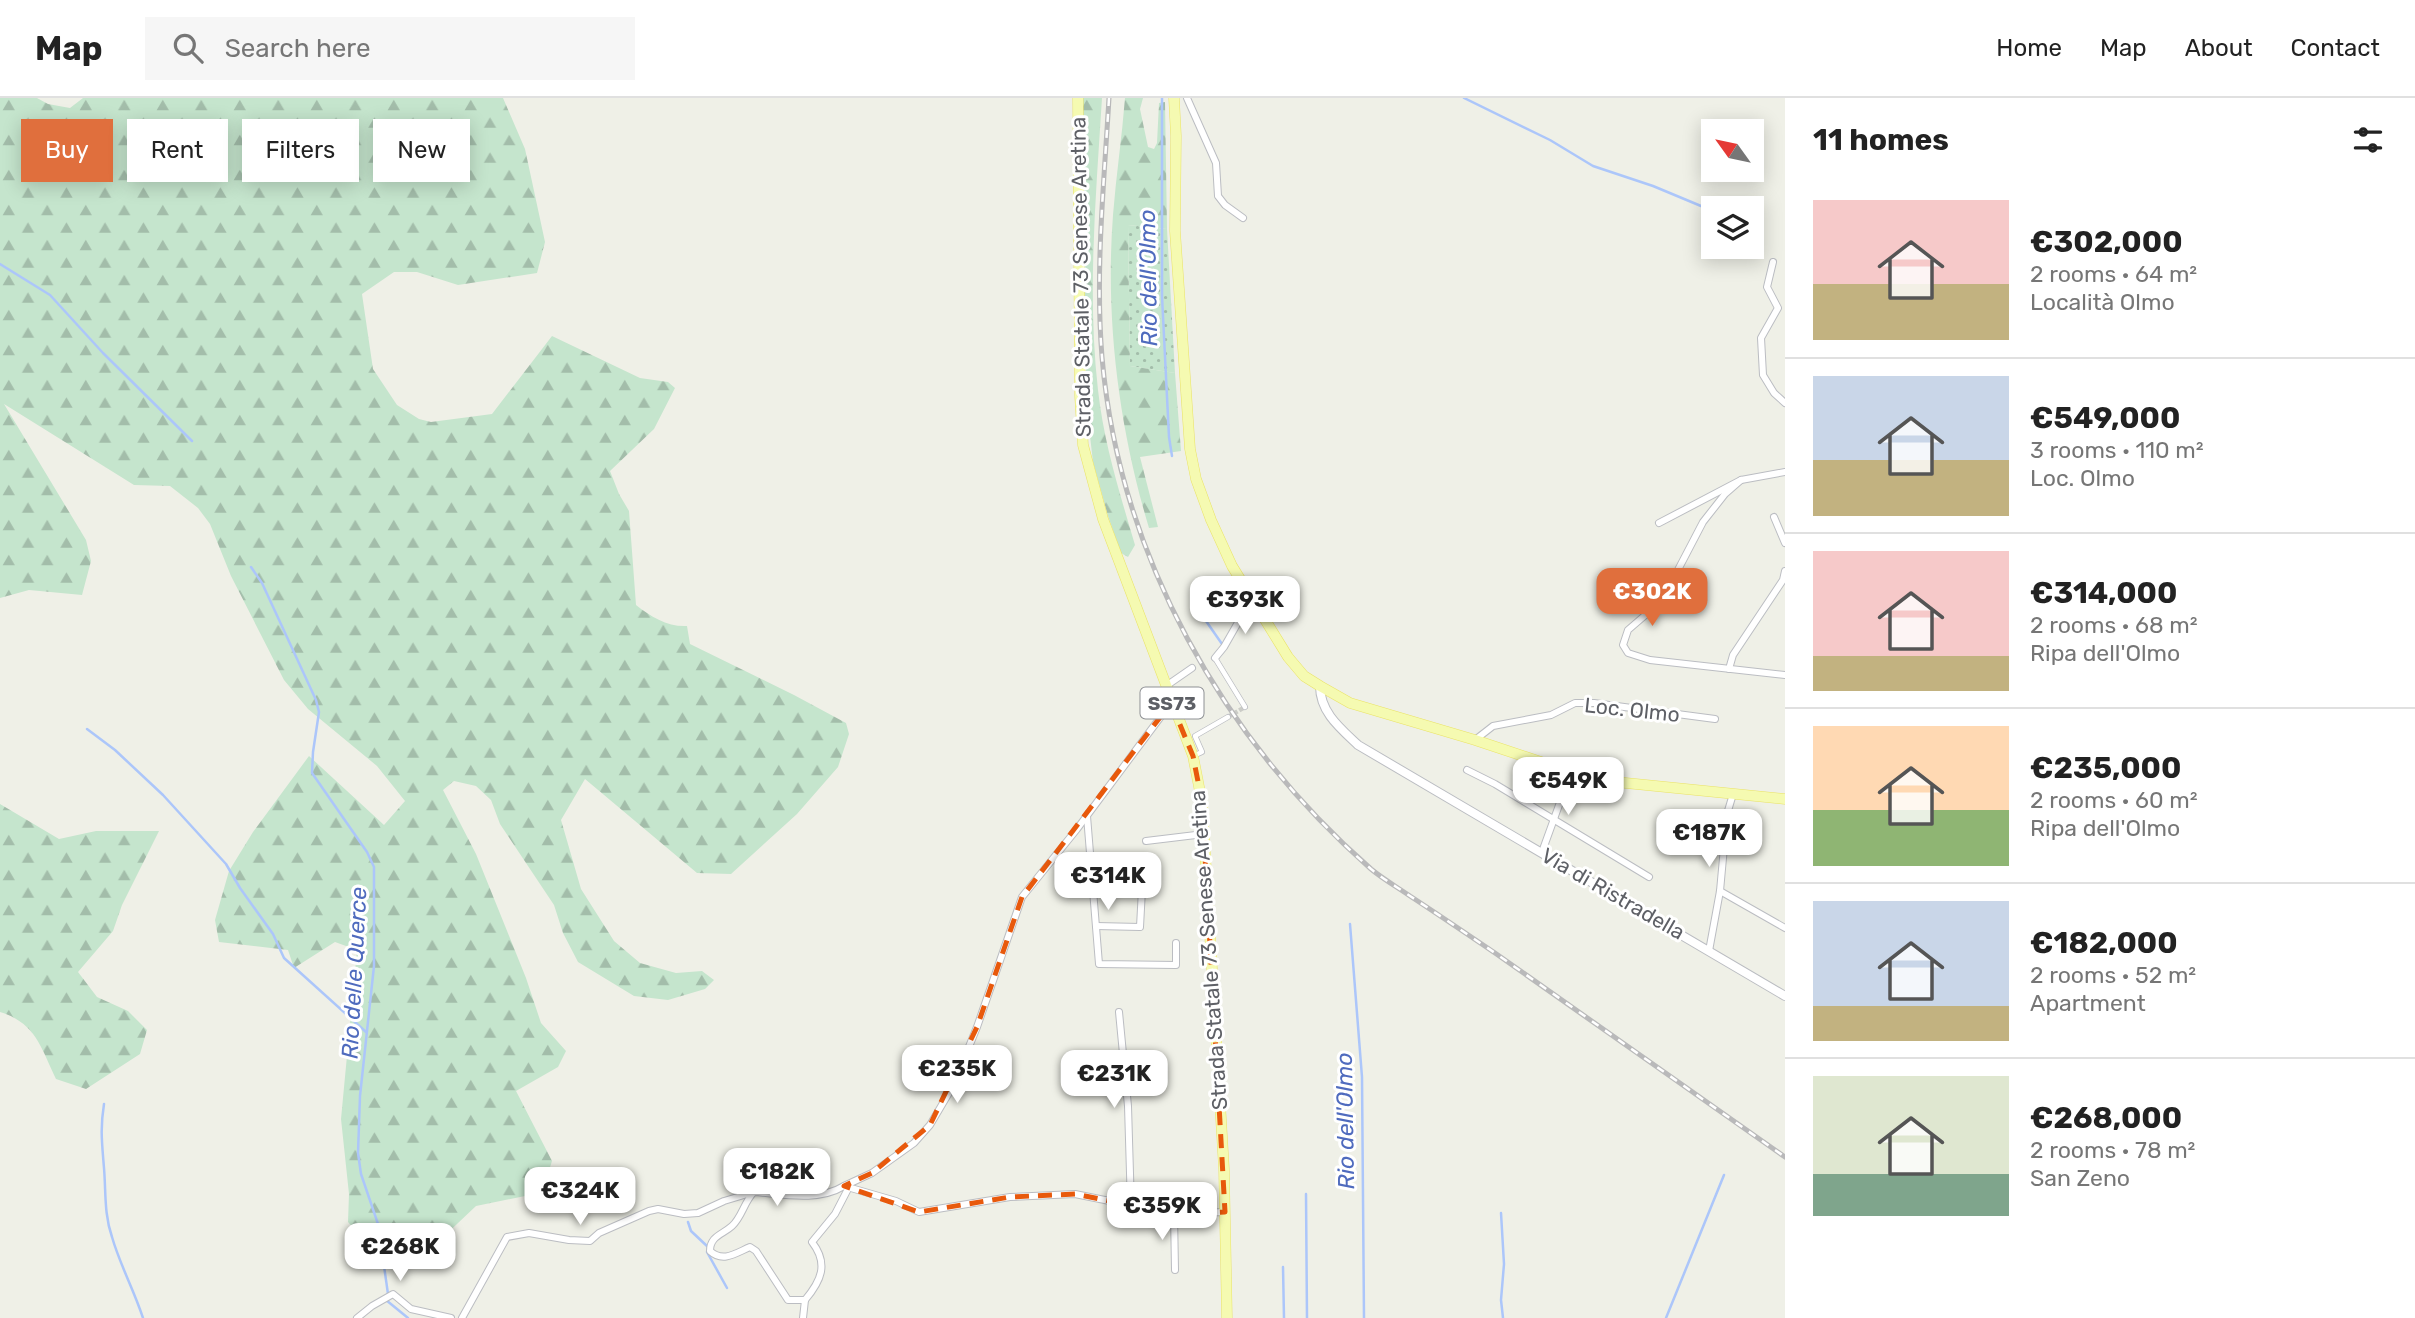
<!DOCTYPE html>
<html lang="en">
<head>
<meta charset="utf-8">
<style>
	body { margin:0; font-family:Rubik,sans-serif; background:#f6f6f6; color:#222; height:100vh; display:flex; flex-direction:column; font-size:26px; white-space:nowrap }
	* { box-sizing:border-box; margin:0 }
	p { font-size:23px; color:#767676 }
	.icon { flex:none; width:38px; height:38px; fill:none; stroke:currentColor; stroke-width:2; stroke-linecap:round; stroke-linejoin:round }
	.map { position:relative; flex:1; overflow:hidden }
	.side { display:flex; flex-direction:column; background:#fff; width:630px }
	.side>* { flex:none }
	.hud { position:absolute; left:21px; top:21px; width:665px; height:63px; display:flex; gap:14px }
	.needle { width:46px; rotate:303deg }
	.controls { position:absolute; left:1701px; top:21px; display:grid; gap:14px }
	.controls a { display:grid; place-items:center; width:63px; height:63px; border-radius:0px; background:#fff; box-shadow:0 4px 18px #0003; font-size:35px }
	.price { position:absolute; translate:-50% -60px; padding:0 16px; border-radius:14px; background:#fff; color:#222; font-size:23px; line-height:46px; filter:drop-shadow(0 2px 4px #0008) }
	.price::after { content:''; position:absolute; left:50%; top:42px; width:21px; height:16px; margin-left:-10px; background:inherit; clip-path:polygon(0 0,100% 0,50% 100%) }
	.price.active { background:#e06f3d; color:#fff }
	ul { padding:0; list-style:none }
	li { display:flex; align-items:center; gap:21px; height:175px; padding:0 28px }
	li+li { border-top:2px solid #e0e0e0 }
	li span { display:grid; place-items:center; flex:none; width:196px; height:140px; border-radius:0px; color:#555 }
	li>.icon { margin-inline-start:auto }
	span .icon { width:84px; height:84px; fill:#fffc; stroke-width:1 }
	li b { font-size:30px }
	h2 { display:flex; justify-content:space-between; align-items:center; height:84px; padding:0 28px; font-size:30px }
	.chip { padding:0 24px; border-radius:0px; background:#fff; box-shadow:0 4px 18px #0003; font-size:24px; line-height:63px }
	.chip.active { background:#e06f3d; color:#fff }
	header { display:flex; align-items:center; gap:42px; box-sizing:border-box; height:98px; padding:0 35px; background:#fff; border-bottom:2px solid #e0e0e0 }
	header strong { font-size:33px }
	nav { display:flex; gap:38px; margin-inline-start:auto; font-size:24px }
	.search { width:490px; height:63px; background:#f6f6f6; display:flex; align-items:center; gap:18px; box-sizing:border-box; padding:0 24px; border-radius:0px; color:#767676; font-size:26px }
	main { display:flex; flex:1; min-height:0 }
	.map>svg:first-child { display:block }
</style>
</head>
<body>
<header>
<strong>Map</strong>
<div class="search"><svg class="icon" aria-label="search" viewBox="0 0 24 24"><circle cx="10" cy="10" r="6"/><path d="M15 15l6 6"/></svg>Search here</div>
<nav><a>Home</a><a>Map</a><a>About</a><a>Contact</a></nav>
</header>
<main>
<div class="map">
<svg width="1785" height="1220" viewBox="0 0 1785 1220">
	<defs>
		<pattern id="grass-dots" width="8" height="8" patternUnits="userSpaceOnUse" patternTransform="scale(1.75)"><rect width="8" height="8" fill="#c5e5cd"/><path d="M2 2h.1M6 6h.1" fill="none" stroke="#a3bdaa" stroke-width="1.8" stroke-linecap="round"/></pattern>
		<pattern id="forest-firs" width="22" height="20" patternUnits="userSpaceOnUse" patternTransform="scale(1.75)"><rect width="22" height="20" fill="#c5e5cd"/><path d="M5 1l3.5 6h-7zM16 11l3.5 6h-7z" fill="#a3bdaa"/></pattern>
	</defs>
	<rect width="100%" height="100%" fill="#eff0e7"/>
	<polygon fill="url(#grass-dots)" points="1128,127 1167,131 1175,275 1130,268"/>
	<g fill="url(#forest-firs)">
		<path d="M0,0H37L48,6L70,10L83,0H503L525,51L545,144L537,175L458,187L417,174H394L362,196L373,271L397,307L419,321L431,324L492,316L552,238L640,280L668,284L675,290L654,331L610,373L619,396L629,413L636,507C651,519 668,529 687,528L690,546L794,597L846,625L849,636L838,669L797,716L731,776L697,775L585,681L561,722L581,791L614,843L640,865L676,875L702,873L714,882L705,891L668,902L634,898L578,864L563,835L554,807L500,726L491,702L476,688L454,683L443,692L476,756L526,880L541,925L566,953L558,969L516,993L552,1063L544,1088L530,1097L476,1108L439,1143L374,1153L348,1124L349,1096L341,1021L357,852L335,844L294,870L288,852L219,844L215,822L229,773L253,734L309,658L384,727L405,703L377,668L308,611L284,582L231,478L210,426L198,410L170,388L134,387L4,306L86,442L91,463L82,497L29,492L0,500Z"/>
		<path d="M1083,0H1102C1096,97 1087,195 1098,292C1104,346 1120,396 1135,447L1128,459L1121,455L1108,418L1093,364L1087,312L1084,208Z"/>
		<path d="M1125,0H1143L1140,11L1148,49L1154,51L1157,45L1159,5L1165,4L1167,131L1128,127L1130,268L1175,275L1181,353L1140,359L1158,429L1149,430C1119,330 1105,222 1113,117C1116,78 1122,39 1125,0Z"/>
		<path d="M0,706L59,741L96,733H159L122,807L113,833L78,874L97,899L128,913L147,932L140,956L86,991L56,981C41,950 36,925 0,914Z"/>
	</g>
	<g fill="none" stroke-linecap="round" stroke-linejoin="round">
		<g stroke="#acc6fa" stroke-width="2.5">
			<polyline points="1162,0 1162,198 1169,339 1172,358"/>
			<polyline points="1464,0 1550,42 1593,68 1653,88 1713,113"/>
			<polyline points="0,166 50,197 103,255 192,343"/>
			<polyline points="251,469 262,485 316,602 319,614 313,654 312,675 367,754 374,769 374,868 360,998 358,1055 361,1076 378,1126 388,1196"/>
			<polyline points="1206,523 1222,546"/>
			<polyline points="87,631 115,652 163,697 226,766 240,790 273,836 284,860 366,934"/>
			<polyline points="1350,826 1362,979 1364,1220"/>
			<path d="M104,1006C100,1031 102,1045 104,1070C106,1094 104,1116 112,1139C120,1167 134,1192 143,1220"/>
			<polyline points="1306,1096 1307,1220"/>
			<polyline points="1501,1115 1504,1166 1501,1202 1503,1220"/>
			<polyline points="688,1124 691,1133 708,1149 707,1154 727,1190"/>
			<polyline points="1283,1169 1284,1220"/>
			<polyline points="386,1202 408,1220"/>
			<polyline points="1666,1220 1724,1077"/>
		</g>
		<polyline stroke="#cbccc7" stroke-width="4.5" stroke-dasharray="4.5 2" stroke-linecap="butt" points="1228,619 1245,609"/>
		<defs>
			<g id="pedestrian">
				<polyline points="1215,560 1245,609"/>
				<polyline points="1193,658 1202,654 1195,638 1228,619"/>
			</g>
			<g id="minor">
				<polyline points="1187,0 1216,65 1218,98 1225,107 1243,120"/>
				<polyline points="1773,164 1767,189 1778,210 1761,240 1763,277 1774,295 1785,305"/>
				<polyline points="1741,382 1725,396 1703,424 1668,491 1657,507 1628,532 1623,547 1628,555 1650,562 1785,577"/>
				<polyline points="1774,419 1785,445"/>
				<polyline points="1659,425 1741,382 1785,374"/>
				<polyline points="1215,560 1224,549 1252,500"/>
				<polyline points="1729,571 1733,557 1783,482 1785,473"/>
				<polyline points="1166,588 1192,570"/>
				<polyline points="1171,605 1077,731 1022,799 977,929 953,988 930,1027 914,1045 872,1075 844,1088 896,1103 919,1114 1010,1099 1075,1096 1174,1116 1225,1114"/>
				<polyline points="1475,642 1493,628 1551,617 1575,605 1594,605 1715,621"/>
				<polyline points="1467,672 1495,686 1649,779"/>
				<polyline points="1087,718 1099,866 1176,867 1176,845"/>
				<polyline points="1146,743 1204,736"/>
				<polyline points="1542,754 1571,674"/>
				<polyline points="1720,793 1785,830"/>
				<polyline points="1096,828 1140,829 1142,791"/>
				<polyline points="1709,853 1720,793 1727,716 1733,696"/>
				<polyline points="1119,914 1128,1008 1131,1109"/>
				<polyline points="1174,1116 1175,1172"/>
				<path d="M805,1202C821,1183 829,1166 812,1144L835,1116L849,1089"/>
				<polyline points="357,1220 372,1208 393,1196 411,1211 451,1220"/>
				<polyline points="462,1220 507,1139 529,1135 569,1142 590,1143 599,1135 649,1113 658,1111 684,1116 698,1115 724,1103 754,1094"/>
				<path d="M803,1220L805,1202H788L756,1153L750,1149C736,1155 723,1165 710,1153C710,1138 722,1137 732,1128C742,1119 744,1104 754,1094C782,1096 818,1104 844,1088"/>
			</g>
			<path id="tertiary" d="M1320,588C1320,614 1340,630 1358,647L1785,898"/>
			<g id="primary">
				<polyline points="1078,0 1080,298 1083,347 1103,421 1193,658 1202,704 1224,1071 1227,1220"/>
				<polyline points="1174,0 1176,38 1175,133 1190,351 1196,381 1211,422 1232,468 1288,559 1304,578 1320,588 1350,605 1475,642 1571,674 1616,684 1785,701"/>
			</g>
		</defs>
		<use href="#pedestrian" stroke="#bbbdc2" stroke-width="6"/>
		<use href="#minor" stroke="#bbbdc2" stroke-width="8"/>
		<use href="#tertiary" stroke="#bbbdc2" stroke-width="10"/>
		<use href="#primary" stroke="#eae366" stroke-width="11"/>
		<use href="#pedestrian" stroke="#fff" stroke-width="4.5"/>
		<use href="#minor" stroke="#fff" stroke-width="6"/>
		<use href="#tertiary" stroke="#fff" stroke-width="8"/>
		<use href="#primary" stroke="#f5fab1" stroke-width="10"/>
		<defs>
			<path id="rail" d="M1109,0C1104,86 1095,173 1102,259C1119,457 1223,641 1371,771C1383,781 1397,789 1410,798C1439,817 1467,836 1495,855C1592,923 1688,991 1785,1059"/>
		</defs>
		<use href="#rail" stroke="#b9b9ba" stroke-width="5"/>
		<use href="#rail" stroke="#fff" stroke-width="2.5" stroke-dasharray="8" stroke-linecap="butt"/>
	</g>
	<path fill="none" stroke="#e8590c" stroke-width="5" stroke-dasharray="14 9" stroke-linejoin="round" d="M1171,605L1193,658L1202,704L1225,1114L1174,1116L1075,1096L1010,1099L919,1114L844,1088L872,1075L930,1027L977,929L1022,799Z"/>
	<g text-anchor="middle" stroke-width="6" stroke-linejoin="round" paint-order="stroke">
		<rect fill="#fff" stroke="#8e9094" stroke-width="2" x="1140.5" y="589.5" width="63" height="31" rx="5"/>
		<g font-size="19" font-weight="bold" fill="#5e6066">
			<text x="1172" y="612">SS73</text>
		</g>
		<g font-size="21" fill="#5e6066" stroke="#fff">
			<text transform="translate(1081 179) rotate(-91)" y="7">Strada Statale 73 Senese Aretina</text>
			<text transform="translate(1632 612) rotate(6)" y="7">Loc. Olmo</text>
			<text transform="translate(1613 796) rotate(30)" y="7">Via di Ristradella</text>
			<text transform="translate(1209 852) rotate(-94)" y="7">Strada Statale 73 Senese Aretina</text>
		</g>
		<g font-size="23" font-style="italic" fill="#4f6bbe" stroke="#fff">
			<text transform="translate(1148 180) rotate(-91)" y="8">Rio dell'Olmo</text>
			<text transform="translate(354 875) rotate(-87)" y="8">Rio delle Querce</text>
			<text transform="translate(1345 1023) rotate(-91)" y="8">Rio dell'Olmo</text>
		</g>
	</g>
</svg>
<div class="controls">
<a><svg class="needle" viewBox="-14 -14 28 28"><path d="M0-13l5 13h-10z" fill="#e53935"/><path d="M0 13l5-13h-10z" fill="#767676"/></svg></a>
<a><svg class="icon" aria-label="layers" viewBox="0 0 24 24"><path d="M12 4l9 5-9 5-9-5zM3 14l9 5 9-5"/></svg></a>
</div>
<b class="price active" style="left:1652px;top:530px">€302K</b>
<b class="price" style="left:1245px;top:538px">€393K</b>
<b class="price" style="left:1568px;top:719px">€549K</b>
<b class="price" style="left:1709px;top:771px">€187K</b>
<b class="price" style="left:1108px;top:814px">€314K</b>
<b class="price" style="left:957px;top:1007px">€235K</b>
<b class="price" style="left:1114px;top:1012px">€231K</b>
<b class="price" style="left:777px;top:1110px">€182K</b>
<b class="price" style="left:580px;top:1129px">€324K</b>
<b class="price" style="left:1162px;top:1144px">€359K</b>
<b class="price" style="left:400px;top:1185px">€268K</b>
<div class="hud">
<a class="chip active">Buy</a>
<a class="chip">Rent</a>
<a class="chip">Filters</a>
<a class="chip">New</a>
</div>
</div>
<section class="side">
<h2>11 homes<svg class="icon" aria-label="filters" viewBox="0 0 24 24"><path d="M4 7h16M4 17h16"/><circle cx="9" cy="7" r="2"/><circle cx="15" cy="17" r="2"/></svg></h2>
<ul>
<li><span style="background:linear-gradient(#f6c9c9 60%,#c2b280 0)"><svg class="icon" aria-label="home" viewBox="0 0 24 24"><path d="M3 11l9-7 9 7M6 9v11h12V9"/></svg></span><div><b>€302,000</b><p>2 rooms · 64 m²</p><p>Località Olmo</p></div></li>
<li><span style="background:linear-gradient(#c9d6e8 60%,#c2b280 0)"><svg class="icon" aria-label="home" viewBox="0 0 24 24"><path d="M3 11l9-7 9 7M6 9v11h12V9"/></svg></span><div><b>€549,000</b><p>3 rooms · 110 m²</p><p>Loc. Olmo</p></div></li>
<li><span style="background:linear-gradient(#f6c9c9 75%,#c2b280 0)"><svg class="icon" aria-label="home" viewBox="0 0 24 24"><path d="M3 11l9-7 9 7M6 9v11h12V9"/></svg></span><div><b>€314,000</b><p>2 rooms · 68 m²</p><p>Ripa dell'Olmo</p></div></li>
<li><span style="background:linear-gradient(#ffd9b3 60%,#8fb573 0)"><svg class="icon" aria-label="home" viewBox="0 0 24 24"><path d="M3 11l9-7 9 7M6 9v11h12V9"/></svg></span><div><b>€235,000</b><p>2 rooms · 60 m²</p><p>Ripa dell'Olmo</p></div></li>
<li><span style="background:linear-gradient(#c9d6e8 75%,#c2b280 0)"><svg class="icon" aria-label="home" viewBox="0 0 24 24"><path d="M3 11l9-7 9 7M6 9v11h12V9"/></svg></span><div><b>€182,000</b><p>2 rooms · 52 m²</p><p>Apartment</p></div></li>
<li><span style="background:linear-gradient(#dfe7d0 70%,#7fa58c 0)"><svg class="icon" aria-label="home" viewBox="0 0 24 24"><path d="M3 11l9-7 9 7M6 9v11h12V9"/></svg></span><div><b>€268,000</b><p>2 rooms · 78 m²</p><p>San Zeno</p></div></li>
</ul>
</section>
</main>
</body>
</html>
